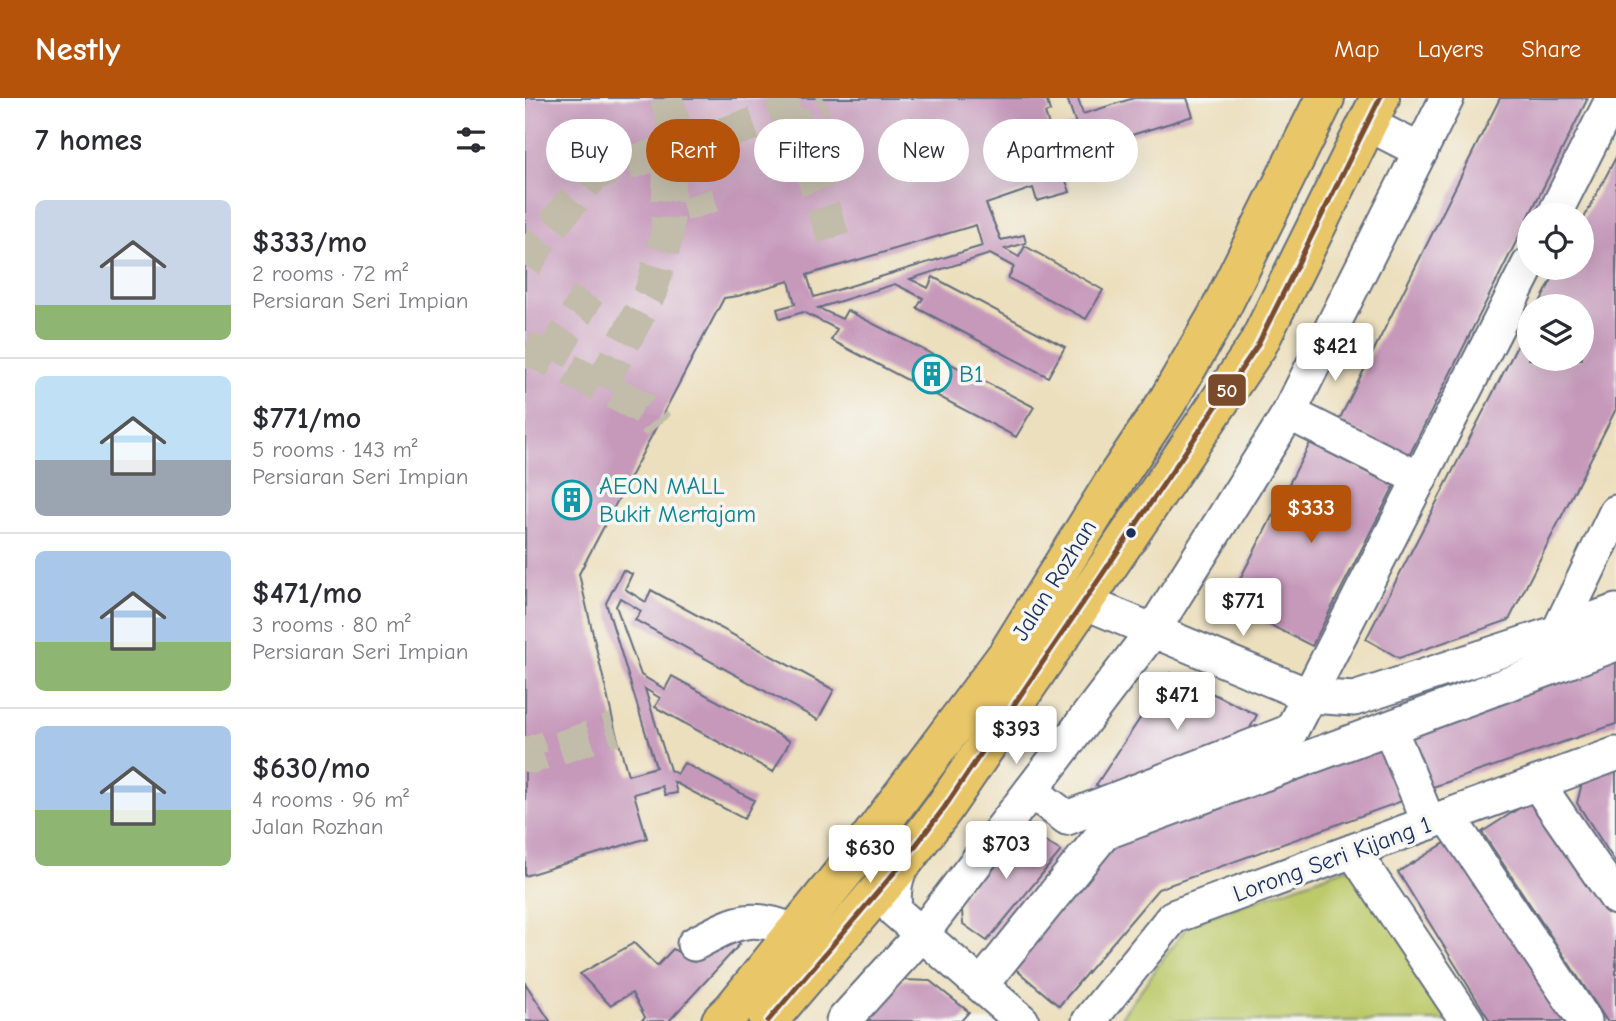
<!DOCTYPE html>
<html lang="en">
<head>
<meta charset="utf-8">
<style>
	body { margin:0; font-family:"Comic Neue",sans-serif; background:#f2f2f3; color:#2b2b33; height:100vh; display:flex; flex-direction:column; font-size:26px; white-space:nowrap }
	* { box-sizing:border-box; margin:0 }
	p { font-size:23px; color:#7c7c81 }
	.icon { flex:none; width:38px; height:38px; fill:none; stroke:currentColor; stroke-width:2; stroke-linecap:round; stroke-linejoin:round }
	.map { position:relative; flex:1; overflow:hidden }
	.drawer { display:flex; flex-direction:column; background:#fff; width:525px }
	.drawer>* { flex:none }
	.hud { position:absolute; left:21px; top:21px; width:665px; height:63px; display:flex; gap:14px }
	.tools { position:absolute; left:992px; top:105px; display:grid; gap:14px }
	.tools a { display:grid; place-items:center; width:77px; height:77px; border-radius:50%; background:#fff; box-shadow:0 7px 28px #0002; font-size:35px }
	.price { position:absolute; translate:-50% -60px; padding:0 16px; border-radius:7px; background:#fff; color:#222; font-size:23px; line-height:46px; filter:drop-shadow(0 2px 4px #0008) }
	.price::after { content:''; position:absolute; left:50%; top:42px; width:21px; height:16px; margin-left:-10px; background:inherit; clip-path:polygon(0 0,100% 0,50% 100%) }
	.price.selected { background:#b45309; color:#fff }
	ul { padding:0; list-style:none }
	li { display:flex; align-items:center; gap:21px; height:175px; padding:0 35px }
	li+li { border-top:2px solid #e1e1e2 }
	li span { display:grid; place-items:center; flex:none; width:196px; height:140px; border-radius:10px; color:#555 }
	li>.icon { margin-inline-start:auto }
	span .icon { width:84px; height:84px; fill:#fffc; stroke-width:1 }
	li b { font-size:30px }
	h2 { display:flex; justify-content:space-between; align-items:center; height:84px; padding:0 35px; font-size:30px }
	.chip { padding:0 24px; border-radius:32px; background:#fff; box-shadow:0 7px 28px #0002; font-size:24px; line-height:63px }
	.chip.selected { background:#b45309; color:#fff }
	header { display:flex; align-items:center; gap:42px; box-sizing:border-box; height:98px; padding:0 35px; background:#b45309; color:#fff }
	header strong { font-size:33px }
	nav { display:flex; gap:38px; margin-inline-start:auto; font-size:24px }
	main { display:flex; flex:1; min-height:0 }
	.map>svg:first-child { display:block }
</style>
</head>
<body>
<header>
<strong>Nestly</strong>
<nav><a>Map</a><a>Layers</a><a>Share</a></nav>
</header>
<main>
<section class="drawer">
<h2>7 homes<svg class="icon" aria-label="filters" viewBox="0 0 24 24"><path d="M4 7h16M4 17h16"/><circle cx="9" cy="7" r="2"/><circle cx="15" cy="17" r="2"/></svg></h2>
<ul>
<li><span style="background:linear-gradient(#c9d6e8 75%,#8fb573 0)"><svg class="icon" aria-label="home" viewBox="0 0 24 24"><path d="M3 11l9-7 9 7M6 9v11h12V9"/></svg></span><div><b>$333/mo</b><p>2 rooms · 72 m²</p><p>Persiaran Seri Impian</p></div></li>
<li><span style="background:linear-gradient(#bfe0f5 60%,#9aa5b1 0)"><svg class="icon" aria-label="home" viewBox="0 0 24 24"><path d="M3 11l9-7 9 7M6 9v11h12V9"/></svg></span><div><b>$771/mo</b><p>5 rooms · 143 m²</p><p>Persiaran Seri Impian</p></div></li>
<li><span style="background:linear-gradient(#a9c7e8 65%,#8fb573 0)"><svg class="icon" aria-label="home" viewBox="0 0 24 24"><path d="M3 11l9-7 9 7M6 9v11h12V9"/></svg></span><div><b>$471/mo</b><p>3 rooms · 80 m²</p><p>Persiaran Seri Impian</p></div></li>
<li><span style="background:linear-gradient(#a9c7e8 60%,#8fb573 0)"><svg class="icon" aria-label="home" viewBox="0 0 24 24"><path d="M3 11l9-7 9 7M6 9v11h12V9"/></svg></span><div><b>$630/mo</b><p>4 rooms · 96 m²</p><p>Jalan Rozhan</p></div></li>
</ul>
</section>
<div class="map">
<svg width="1091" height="923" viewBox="0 0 1091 923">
	<rect width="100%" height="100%" fill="#f6f6f2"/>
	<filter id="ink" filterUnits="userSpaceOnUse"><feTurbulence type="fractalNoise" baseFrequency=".0143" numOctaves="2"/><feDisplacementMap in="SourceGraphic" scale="14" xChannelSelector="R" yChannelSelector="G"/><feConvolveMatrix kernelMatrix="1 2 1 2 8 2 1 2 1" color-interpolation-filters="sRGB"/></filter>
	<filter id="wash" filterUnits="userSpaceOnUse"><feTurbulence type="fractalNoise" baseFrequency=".00686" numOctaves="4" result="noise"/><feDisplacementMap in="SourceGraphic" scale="28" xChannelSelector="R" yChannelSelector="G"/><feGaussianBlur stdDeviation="1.57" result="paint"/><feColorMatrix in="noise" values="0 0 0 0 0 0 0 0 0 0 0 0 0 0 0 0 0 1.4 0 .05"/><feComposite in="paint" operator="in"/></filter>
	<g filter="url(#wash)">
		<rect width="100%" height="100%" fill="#ecdfbd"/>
		<polygon fill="#bdca6b" stroke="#6c7c64" stroke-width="2" points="830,767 931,923 593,923 664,826"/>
		<g id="blocks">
			<g fill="#c699bb" fill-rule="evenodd">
				<path d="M0,0H521L525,13L520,15L526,33L551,26L542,0H553L558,16L609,0H662L668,18L568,49L570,55L562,58L558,45L531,54L545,94L512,103L508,90L461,106L476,142L499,137L501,145L480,151L494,159L500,148L578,192L561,221L483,180L489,169L465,156L385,181L403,190L408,179L540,249L523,279L392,210L398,200L370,186L293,210L317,221L322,212L509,309L491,339L306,242L312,231L278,214L255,221L252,211L270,206L264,183L213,198L199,200L54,476L90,631L103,677L131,669L81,505L98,472L107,476L100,491L121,504L126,492L309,592L293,622L110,522L116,513L95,500L91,508L116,577L140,591L147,578L265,643L248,674L130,609L135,600L120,591L145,672L152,676L159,665L229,702L219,721L149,684L152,695L140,697L137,688L109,696L122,740L0,778ZM451,127L457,148L289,199L282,177Z"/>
				<polygon points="975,0 1063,0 883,360 813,324"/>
				<polygon points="1091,59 1091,311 984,522 874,560 841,541 1004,225 1004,261 1057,261 1057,208 1013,208 1033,170 1057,170 1057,124"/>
				<polygon points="785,345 869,388 787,548 699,504 716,479"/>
				<polygon points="1091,556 1091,626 902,691 876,641"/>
				<polygon points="645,575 732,617 718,643 584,692 571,687"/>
				<polygon points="861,645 880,702 633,791 534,908 482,864 582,745"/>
				<polygon points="1091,667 1091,765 1052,705 1059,677"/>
				<polygon points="1013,698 1091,816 1091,923 1082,923 957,734"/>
				<polygon points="493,727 536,753 462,843 438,826 436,799"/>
				<polygon points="933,737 1048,923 965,923 873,774"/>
				<polygon points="200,832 215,846 144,923 116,923 120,919 107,895 85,907 55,876 109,845 132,868 148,851 169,864"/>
				<polygon points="378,882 405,883 444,914 436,923 339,923"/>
				<polygon points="0,885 25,923 0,923"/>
			</g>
		</g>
	</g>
	<g filter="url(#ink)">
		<use href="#blocks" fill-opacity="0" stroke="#646d7f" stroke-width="2"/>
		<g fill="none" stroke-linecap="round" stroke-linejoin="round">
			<g stroke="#c2bcaa" stroke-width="33" stroke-dasharray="33 17" stroke-linecap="butt">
				<polyline points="141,0 178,118"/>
				<polyline points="267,14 310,145"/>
				<polyline points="0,168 15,143 69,76 267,14 298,0"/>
				<polyline points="0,249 118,310 133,328"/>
				<polyline points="26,261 63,196"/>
				<polyline points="76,288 126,193 142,138 145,52"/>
				<polyline points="0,639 7,659 90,631"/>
			</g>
			<defs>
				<g id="minor">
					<polyline points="843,26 896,53"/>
					<polyline points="1029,117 1088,0"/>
					<polyline points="764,315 895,381"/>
					<polyline points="559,504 785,598 829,601 1033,534 1091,513"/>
					<polyline points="1033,534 1091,414"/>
					<polyline points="865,631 904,725"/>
					<polyline points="1012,685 1091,800"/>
					<polyline points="506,693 542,720 766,633 1004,166"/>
					<polyline points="923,718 1060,923"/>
					<polyline points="828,753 942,923"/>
					<path d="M379,763C370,780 368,793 370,813L497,923"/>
					<path d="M169,846C211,824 225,814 271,834"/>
					<polyline points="456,887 579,735 1091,546"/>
					<polyline points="318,923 396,837 629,531 764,315 922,0"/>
					<polyline points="564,923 648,819 1091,656"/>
				</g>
				<g id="major">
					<polyline points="196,923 209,910 334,755 482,557 594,376 642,304 692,218 800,0"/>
					<polyline points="243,923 379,763 419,710 732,248 855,0"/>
				</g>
			</defs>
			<use href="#minor" stroke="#646d7f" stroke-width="37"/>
			<use href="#major" stroke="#646d7f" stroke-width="42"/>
			<use href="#minor" stroke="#fff" stroke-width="33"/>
			<use href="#major" stroke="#e9c769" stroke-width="38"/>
			<defs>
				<polyline id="bus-1" points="243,923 379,763 419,710 732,248 855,0"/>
			</defs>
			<use href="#bus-1" stroke="#f6f6f2" stroke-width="10"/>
			<use href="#bus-1" stroke="#7a4b2a" stroke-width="5"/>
		</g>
	</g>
	<defs>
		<symbol id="building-ring" viewBox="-11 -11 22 22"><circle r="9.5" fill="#f6f6f2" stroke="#0f9aa8" stroke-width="1.5"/><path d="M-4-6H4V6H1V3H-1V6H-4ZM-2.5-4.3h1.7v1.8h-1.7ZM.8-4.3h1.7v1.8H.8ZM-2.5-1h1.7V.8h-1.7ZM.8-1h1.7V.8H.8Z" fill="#0f9aa8"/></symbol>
	</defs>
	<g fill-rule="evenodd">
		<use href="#building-ring" x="385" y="254" width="44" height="44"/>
		<use href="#building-ring" x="25" y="380" width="44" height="44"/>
	</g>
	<circle fill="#1b2f5e" stroke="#f6f6f2" stroke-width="2.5" cx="606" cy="435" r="6"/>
	<g text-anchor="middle" stroke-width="7" stroke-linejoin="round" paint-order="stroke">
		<g font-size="24" fill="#0d838f" stroke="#f6f6f2" text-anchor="start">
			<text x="434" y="284">B1</text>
			<text x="74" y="396">AEON MALL<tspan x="74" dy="28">Bukit Mertajam</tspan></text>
		</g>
		<g font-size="24" fill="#1b2f5e" stroke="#f6f6f2">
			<text transform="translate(529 482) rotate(-58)" y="8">Jalan Rozhan</text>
			<text transform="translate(807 761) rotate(-20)" y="8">Lorong Seri Kijang 1</text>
		</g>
	</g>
	<rect stroke="#f6f6f2" stroke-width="2.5" x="682" y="275" width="40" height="34" rx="7" fill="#7a4b2a"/>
	<g font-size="19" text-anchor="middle" font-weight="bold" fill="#fff">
		<text x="702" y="299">50</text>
	</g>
</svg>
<div class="tools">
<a><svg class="icon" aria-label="locate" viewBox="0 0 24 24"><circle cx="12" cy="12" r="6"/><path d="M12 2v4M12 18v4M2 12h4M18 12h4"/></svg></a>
<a><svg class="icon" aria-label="layers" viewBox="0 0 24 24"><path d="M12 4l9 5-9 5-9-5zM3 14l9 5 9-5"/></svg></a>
</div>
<b class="price" style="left:810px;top:285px">$421</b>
<b class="price selected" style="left:786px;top:447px">$333</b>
<b class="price" style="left:718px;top:540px">$771</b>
<b class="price" style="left:652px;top:634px">$471</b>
<b class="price" style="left:491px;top:668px">$393</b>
<b class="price" style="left:481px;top:783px">$703</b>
<b class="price" style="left:345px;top:787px">$630</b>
<div class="hud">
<a class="chip">Buy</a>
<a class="chip selected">Rent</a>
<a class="chip">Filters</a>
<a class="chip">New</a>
<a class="chip">Apartment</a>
</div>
</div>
</main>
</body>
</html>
